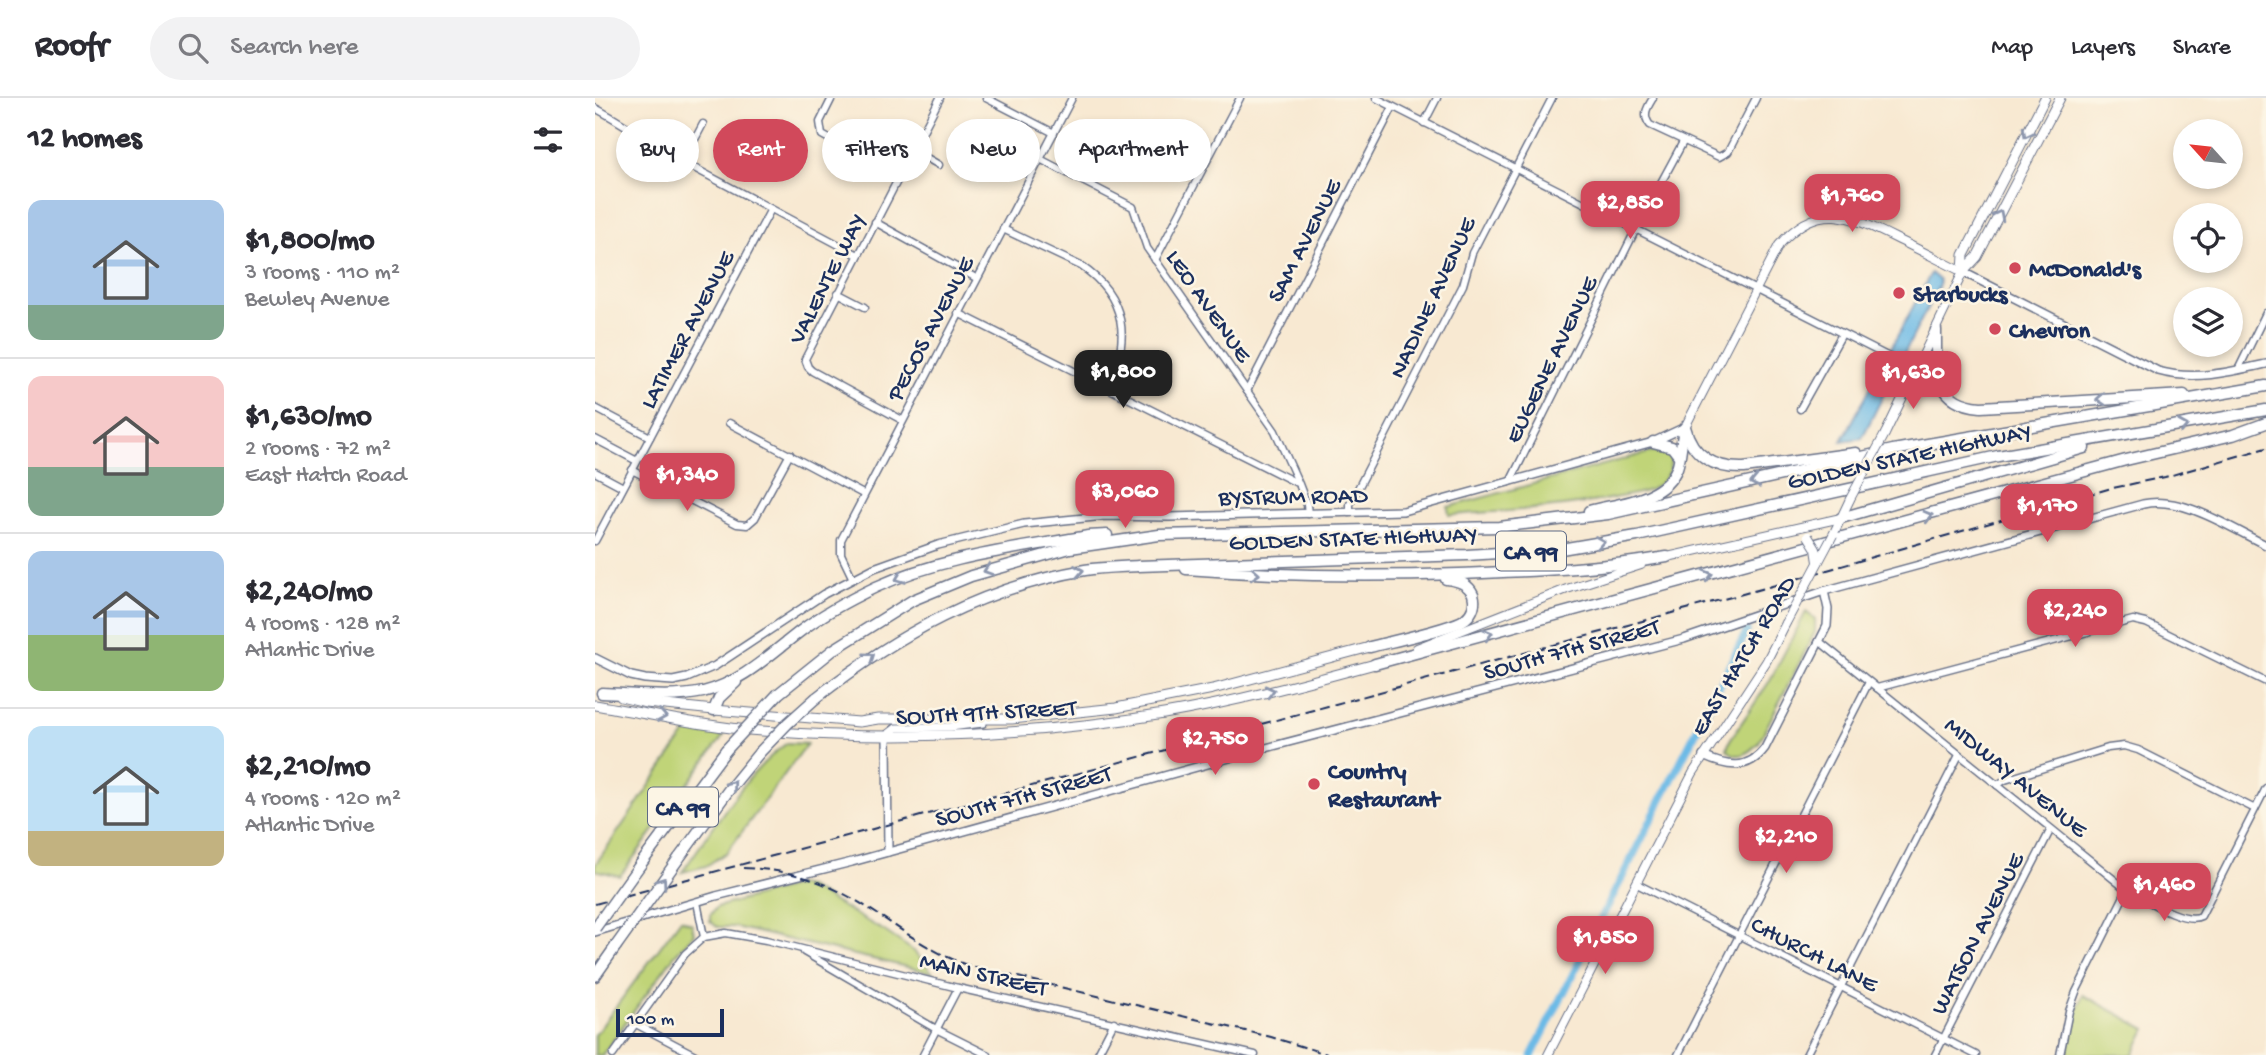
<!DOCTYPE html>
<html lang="en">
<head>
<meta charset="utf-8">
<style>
	body { margin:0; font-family:"Gochi Hand",sans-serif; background:#f2f2f3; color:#2b2b33; height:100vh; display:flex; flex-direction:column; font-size:26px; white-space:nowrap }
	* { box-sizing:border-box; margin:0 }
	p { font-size:23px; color:#7c7c81 }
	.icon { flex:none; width:38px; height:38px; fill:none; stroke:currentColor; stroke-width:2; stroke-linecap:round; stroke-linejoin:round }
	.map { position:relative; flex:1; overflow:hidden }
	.sheet { display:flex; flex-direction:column; background:#fff; width:595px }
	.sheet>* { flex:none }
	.top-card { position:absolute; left:21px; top:21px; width:665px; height:63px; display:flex; gap:14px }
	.needle { width:46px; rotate:297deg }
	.buttons { position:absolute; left:1578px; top:21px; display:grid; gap:14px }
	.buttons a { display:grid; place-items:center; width:70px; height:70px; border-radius:50%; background:#fff; box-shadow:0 4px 10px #0003; font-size:35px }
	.scale { position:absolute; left:21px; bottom:18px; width:108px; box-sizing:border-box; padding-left:7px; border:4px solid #1b2f5e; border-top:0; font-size:19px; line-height:24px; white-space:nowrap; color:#1b2f5e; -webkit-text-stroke:5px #fcf5e5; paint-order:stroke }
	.price { position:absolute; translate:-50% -60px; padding:0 16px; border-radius:14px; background:#d1495b; color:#fff; font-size:23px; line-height:46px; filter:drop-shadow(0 2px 4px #0008) }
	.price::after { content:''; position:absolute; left:50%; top:42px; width:21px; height:16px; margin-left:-10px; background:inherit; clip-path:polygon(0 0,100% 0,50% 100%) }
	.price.selected { background:#222; color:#fff }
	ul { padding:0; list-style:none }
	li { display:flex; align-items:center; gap:21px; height:175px; padding:0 28px }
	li+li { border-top:2px solid #e1e1e2 }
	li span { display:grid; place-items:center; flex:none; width:196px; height:140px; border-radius:14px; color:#555 }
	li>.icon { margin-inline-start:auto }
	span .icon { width:84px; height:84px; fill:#fffc; stroke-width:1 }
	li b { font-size:30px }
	h2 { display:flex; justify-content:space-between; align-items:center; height:84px; padding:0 28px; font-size:30px }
	.pill { padding:0 24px; border-radius:32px; background:#fff; box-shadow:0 4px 10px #0003; font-size:24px; line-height:63px }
	.pill.selected { background:#d1495b; color:#fff }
	header { display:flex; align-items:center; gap:42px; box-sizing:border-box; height:98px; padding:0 35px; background:#fff; border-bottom:2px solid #e1e1e2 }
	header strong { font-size:33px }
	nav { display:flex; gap:38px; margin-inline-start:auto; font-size:24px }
	.search { width:490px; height:63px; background:#f2f2f3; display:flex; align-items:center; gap:18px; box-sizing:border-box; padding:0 24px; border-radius:38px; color:#7c7c81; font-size:26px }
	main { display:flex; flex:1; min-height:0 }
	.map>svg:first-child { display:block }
</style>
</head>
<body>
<header>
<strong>Roofr</strong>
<div class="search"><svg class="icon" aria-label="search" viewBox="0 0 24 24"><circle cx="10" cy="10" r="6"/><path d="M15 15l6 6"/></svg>Search here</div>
<nav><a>Map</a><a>Layers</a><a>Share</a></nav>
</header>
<main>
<section class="sheet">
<h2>12 homes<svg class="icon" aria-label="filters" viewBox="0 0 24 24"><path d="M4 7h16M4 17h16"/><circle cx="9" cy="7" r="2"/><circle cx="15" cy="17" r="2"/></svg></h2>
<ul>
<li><span style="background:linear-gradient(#a9c7e8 75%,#7fa58c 0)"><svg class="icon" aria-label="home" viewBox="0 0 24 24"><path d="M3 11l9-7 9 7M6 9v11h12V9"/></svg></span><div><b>$1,800/mo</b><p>3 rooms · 110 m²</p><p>Bewley Avenue</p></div></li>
<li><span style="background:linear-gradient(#f6c9c9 65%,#7fa58c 0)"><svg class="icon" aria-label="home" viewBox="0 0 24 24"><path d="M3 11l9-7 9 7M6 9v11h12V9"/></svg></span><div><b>$1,630/mo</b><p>2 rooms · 72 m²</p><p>East Hatch Road</p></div></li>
<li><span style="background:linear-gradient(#a9c7e8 60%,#8fb573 0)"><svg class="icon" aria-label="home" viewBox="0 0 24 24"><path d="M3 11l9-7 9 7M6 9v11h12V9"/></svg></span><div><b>$2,240/mo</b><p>4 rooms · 128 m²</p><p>Atlantic Drive</p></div></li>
<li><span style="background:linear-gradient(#bfe0f5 75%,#c2b280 0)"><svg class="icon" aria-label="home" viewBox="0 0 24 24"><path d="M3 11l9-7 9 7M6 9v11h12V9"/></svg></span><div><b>$2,210/mo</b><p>4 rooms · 120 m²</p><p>Atlantic Drive</p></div></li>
</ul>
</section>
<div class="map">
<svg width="1671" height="957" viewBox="0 0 1671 957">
	<rect width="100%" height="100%" fill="#fcf5e5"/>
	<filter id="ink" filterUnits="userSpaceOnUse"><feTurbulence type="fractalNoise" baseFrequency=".0143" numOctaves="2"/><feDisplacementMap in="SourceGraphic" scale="14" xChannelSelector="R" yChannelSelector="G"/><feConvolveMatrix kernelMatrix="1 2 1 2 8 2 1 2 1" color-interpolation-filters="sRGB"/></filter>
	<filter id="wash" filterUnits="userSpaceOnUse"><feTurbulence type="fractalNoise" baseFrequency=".00686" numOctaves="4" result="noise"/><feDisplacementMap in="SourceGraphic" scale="28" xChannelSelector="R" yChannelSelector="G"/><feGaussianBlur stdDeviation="1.57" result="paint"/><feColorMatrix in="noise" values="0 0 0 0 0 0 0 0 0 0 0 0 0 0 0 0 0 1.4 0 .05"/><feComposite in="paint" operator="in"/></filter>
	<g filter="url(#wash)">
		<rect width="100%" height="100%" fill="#f8e9d2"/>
		<g fill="#c0d478" stroke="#6e826b" stroke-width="2">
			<path d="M1067,353L1075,357C1078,370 1071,382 1060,389C1049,396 1032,397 1019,400C964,411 909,413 854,417L853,409L1052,355Z"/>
			<path d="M1211,514L1220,521V534L1215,544L1164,644C1155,654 1142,664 1132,651L1135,642L1174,584Z"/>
			<polygon points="93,632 129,637 25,778 0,772 0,767"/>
			<path d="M192,645L212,646L132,754L111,768L87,774C119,730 148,677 192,645Z"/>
			<polygon points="204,787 213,789 291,834 320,854 338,875 140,829 122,829 115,823 115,817 122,809"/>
			<polygon points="86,821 97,826 99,836 80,857 7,957 0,957 0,937"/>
			<polygon points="1488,897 1551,931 1538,957 1472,957 1480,919"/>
		</g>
		<g fill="#6cbae6" stroke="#4474a2" stroke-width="2">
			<polygon points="1336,175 1344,182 1344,187 1308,258 1295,252"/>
			<polygon points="1288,266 1299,271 1300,274 1267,340 1247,343"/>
		</g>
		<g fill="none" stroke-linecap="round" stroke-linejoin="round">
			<polyline stroke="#6cbae6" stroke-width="8" points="937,957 1152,533"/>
		</g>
	</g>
	<g filter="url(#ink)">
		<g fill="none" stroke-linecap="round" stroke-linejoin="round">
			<defs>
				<g id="minor">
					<polyline points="237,0 225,24 227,37 304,79"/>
					<polyline points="391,0 459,35"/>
					<polyline points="781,0 1296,260"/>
					<path d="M1058,0C1052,10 1047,17 1055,27L1124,59L1133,54L1161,0"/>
					<path d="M0,10C31,26 58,47 88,64L263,157"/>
					<polyline points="829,25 842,0"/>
					<polyline points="318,52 344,67"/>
					<polyline points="445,61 538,109 552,150 680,333 704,386 712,407 713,416"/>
					<polyline points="88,64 108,26"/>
					<polyline points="280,124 381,180"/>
					<path d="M408,131L486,168C531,198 537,242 512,289"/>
					<polyline points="560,162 645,0"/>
					<polyline points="243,195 270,209"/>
					<polyline points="363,215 702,385"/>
					<polyline points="1643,272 1671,215"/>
					<polyline points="652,293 798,9"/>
					<polyline points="0,310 55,339"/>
					<polyline points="1205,311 1247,236"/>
					<polyline points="307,322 217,273 213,269 210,261 345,0"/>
					<polyline points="134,325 268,396"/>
					<polyline points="0,341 42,363"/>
					<polyline points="37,372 142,426 152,427 160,420 195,356"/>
					<polyline points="0,374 28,389"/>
					<polyline points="915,384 1041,131 1088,44"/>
					<polyline points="755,415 755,406 868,187 877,155 957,0"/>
					<polyline points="0,443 176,111"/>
					<polyline points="258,481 246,456 246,442 477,0"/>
					<path d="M1224,543L1532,792C1548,800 1590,827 1606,818L1671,690"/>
					<polyline points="1282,590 1538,522 1551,525 1671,584"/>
					<polyline points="1402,687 1410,682 1513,650 1529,648 1543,652 1660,711"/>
					<polyline points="1042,786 1381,957"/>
					<polyline points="109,839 131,835 171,842 363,890 660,957"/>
					<polyline points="209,854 341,931 393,957"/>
					<polyline points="41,926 100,957"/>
					<polyline points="18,957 90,856 109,839 102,804"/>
					<polyline points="328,957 363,890"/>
					<polyline points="502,957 519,924"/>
					<polyline points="1083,957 1274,584"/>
					<polyline points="1211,957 1364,657"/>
					<polyline points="1340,957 1456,731"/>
					<polyline points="1465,957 1474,913 1481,894 1532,792"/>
				</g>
				<g id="tertiary">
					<path d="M1368,174L1563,273C1599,283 1636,274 1671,266"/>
					<polyline points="0,560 36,578 50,581 78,583 92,580 120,568 229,496 279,470 343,447 429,426 510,418 574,419 808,413 1058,344 1090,329"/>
					<path d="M1108,658C1132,669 1153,673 1170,650L1232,528L1233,511L1229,493"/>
					<polyline points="293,754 292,637 301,630 355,629 388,625"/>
					<path d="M0,834L121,798L257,764L667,651L1089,541L1229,493L1548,406C1588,397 1635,430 1671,447"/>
				</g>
				<g id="secondary">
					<path d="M1090,329L1184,147C1223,102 1254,117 1300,140C1323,151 1346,163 1368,174L1290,336"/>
					<polyline points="1238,437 1255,401"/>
					<polyline points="1068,460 1246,420"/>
					<polyline points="822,550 972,491 1046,467"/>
					<polyline points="953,957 1098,675 1171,564 1191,525"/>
				</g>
				<g id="primary">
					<polyline points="1368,174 1382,159 1465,0"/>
					<polyline points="1368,174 1369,157 1450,0"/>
					<polyline points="26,599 51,605 119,612 264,624 283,621 417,621 521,610 618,591 775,549"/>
					<path d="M0,607C56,616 111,629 167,633C301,643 436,638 569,616C640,604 710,585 780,566"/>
				</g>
				<g id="motorway">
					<path d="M1341,232C1341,270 1338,305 1386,309L1589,297"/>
					<path d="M1090,329C1097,358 1120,371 1149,370L1261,355"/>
					<polyline points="1058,344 1077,349 1084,358"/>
					<path d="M994,413C1024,405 1069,403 1082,370C1086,359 1086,344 1089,332"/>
					<polyline points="1246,420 1489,350"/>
					<path d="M591,471C682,478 773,479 864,476C934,473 1003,471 1072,459"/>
					<path d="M775,549C793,544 859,530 870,521C878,515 881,505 878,496C873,485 862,482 851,481"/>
					<polyline points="780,566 1531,362 1638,337 1671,325"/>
					<path d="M7,595C40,596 76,601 108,594C148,584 175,556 207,532C229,515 256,501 281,489C349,458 421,451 493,438L512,437"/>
					<polyline points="183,596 238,552 318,502 376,478 475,450 564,437 904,429 1013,416 1298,352 1671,288"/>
					<path d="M221,600C303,536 386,490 490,472C507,469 526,469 543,468L872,457L966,451L1042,438L1403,358L1671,312"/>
					<polyline points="119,612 124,600 141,584"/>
					<polyline points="84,760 133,693 164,655"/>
					<polyline points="45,767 131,652"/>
					<polyline points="0,878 21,848"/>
				</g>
			</defs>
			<use href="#minor" stroke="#687087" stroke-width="9"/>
			<use href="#tertiary" stroke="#687087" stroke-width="10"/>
			<use href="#secondary" stroke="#687087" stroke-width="10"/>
			<use href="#primary" stroke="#687087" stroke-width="11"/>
			<use href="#motorway" stroke="#687087" stroke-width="13"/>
			<use href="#minor" stroke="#fff" stroke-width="6"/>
			<use href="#tertiary" stroke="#fff" stroke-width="7"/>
			<use href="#secondary" stroke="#fff" stroke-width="8"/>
			<use href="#primary" stroke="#fff" stroke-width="9"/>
			<use href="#motorway" stroke="#fff" stroke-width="10"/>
			<g stroke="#1b2f5e" stroke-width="2" stroke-dasharray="10 5" stroke-linecap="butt">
				<path d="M148,770C185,771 219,779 251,797C293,820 327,851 372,867L676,939L735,957"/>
				<polyline points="0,806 1177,488 1513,391 1570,379 1671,350"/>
			</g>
			<defs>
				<g id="secondary-bridge">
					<polyline points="1255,401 1290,336"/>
					<polyline points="1213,438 1221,451 1223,464"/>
					<polyline points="1191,525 1238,437"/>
				</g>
				<g id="motorway-bridge">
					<polyline points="131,652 183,596"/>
					<polyline points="164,655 193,625 221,600"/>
					<polyline points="0,830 45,767"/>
					<polyline points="21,848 84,760"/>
				</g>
			</defs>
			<use href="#secondary-bridge" stroke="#687087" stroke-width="10" stroke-linecap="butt"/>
			<use href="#motorway-bridge" stroke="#687087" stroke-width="13" stroke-linecap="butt"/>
			<use href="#secondary-bridge" stroke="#fff" stroke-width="8"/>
			<use href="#motorway-bridge" stroke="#fff" stroke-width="10"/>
		</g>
		<defs><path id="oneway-chevron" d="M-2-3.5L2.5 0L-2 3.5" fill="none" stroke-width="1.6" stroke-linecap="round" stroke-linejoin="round" transform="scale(1.75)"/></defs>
		<g stroke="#8d97ae">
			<use href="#oneway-chevron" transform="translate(1432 35) rotate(117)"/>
			<use href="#oneway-chevron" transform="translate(1404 117) rotate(-63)"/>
			<use href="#oneway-chevron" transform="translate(1506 301) rotate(176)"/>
			<use href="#oneway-chevron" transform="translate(1588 328) rotate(-9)"/>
			<use href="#oneway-chevron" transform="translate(1160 384) rotate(167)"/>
			<use href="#oneway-chevron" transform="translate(1333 418) rotate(-15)"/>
			<use href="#oneway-chevron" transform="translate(1005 444) rotate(-10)"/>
			<use href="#oneway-chevron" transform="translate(393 472) rotate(162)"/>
			<use href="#oneway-chevron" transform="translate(484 473) rotate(-10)"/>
			<use href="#oneway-chevron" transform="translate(660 476) rotate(3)"/>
			<use href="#oneway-chevron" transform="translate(1113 477) rotate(-15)"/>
			<use href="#oneway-chevron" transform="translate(305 480) rotate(159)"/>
			<use href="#oneway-chevron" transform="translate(893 536) rotate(-15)"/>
			<use href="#oneway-chevron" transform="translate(275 559) rotate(-35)"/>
			<use href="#oneway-chevron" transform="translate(675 593) rotate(-14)"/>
			<use href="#oneway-chevron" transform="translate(67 618) rotate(10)"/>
			<use href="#oneway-chevron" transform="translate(137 687) rotate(-51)"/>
			<use href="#oneway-chevron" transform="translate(67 784) rotate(-54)"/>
		</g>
	</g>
	<g fill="#d1495b" stroke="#fcf5e5" stroke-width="2.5">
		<circle cx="1420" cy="170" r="7"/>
		<circle cx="1304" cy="195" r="7"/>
		<circle cx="1400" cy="231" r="7"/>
		<circle cx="719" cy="686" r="7"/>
	</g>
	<g text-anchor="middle" stroke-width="5" stroke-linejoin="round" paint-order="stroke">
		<g fill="#fcf5e5" stroke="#5e6a86" stroke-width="2">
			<rect x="901" y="433.5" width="70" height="39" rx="5"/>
			<rect x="53" y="689.5" width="70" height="39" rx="5"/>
		</g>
		<g font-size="23" font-weight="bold" fill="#1b2f5e">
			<text x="936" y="461">CA 99</text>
			<text x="88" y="717">CA 99</text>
		</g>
		<g font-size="24" fill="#1b2f5e" stroke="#fcf5e5">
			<text transform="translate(708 142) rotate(-63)" y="8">SAM AVENUE</text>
			<text transform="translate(231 180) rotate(-63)" y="8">VALENTE WAY</text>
			<text transform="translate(836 199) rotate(-65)" y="8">NADINE AVENUE</text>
			<text transform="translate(615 207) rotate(55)" y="8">LEO AVENUE</text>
			<text transform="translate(334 230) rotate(-62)" y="8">PECOS AVENUE</text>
			<text transform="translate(91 231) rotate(-62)" y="8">LATIMER AVENUE</text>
			<text transform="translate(955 261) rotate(-64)" y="8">EUGENE AVENUE</text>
			<text transform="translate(1314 357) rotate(-12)" y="8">GOLDEN STATE HIGHWAY</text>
			<text transform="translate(698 397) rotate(-1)" y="8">BYSTRUM ROAD</text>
			<text transform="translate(758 439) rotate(-2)" y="8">GOLDEN STATE HIGHWAY</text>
			<text transform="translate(976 550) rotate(-15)" y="8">SOUTH 7TH STREET</text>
			<text transform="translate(1147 557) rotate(-59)" y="8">EAST HATCH ROAD</text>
			<text transform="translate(391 613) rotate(-3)" y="8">SOUTH 9TH STREET</text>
			<text transform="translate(1422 678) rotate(39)" y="8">MIDWAY AVENUE</text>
			<text transform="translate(428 697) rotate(-15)" y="8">SOUTH 7TH STREET</text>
			<text transform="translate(1381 835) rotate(-63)" y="8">WATSON AVENUE</text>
			<text transform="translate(1220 855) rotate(27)" y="8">CHURCH LANE</text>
			<text transform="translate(389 875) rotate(13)" y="8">MAIN STREET</text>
		</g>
		<g font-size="24" font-weight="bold" fill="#1b2f5e" stroke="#fcf5e5" text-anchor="start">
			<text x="1434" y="178">McDonald's</text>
			<text x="1318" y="203">Starbucks</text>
			<text x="1414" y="239">Chevron</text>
			<text x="733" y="680">Country<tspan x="733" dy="28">Restaurant</tspan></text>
		</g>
	</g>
</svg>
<div class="buttons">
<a><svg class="needle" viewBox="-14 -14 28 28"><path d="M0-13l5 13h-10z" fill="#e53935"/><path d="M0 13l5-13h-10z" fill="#7c7c81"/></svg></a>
<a><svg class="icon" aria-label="locate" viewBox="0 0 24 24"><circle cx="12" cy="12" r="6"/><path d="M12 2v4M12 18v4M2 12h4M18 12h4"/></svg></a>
<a><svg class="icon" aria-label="layers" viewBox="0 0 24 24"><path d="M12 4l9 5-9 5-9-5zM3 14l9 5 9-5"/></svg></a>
</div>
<div class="scale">100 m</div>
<b class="price" style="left:1257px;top:136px">$1,760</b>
<b class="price" style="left:1035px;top:143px">$2,850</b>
<b class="price selected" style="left:528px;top:312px">$1,800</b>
<b class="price" style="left:1318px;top:313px">$1,630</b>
<b class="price" style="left:92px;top:415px">$1,340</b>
<b class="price" style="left:530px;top:432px">$3,060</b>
<b class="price" style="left:1452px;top:446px">$1,170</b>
<b class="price" style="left:1480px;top:551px">$2,240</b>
<b class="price" style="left:620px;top:679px">$2,750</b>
<b class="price" style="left:1191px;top:777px">$2,210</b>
<b class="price" style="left:1569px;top:825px">$1,460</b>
<b class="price" style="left:1010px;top:878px">$1,850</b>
<div class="top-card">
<a class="pill">Buy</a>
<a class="pill selected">Rent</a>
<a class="pill">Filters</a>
<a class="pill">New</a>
<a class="pill">Apartment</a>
</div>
</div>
</main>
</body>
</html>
